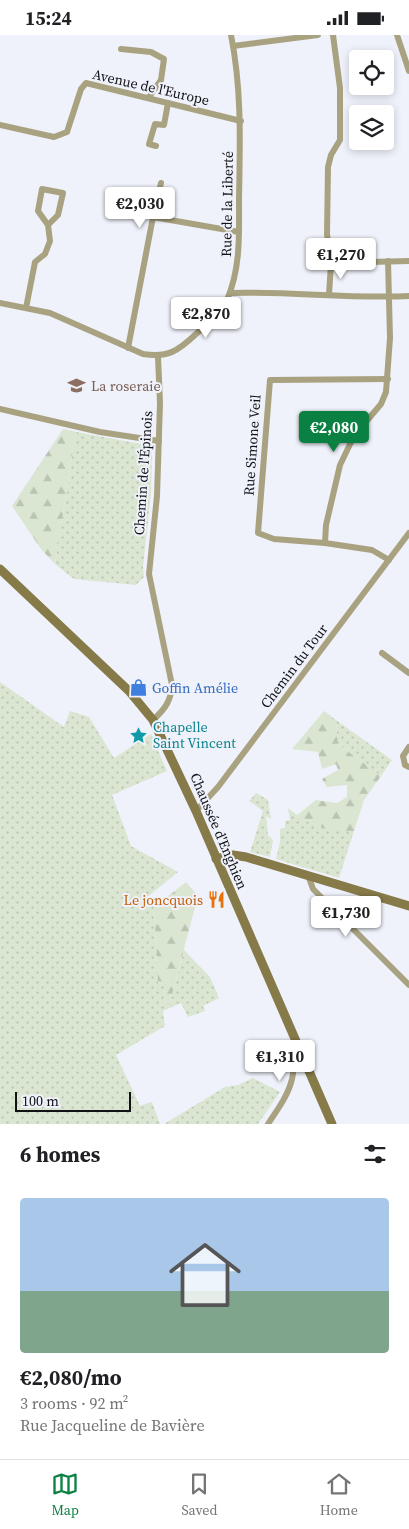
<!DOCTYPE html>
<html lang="en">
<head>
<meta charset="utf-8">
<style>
	body { margin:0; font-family:"Source Serif 4",serif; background:#f2f2f2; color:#202124; height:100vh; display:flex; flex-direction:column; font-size:19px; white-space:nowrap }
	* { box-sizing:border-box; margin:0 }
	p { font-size:16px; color:#757577 }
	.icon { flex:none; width:28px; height:28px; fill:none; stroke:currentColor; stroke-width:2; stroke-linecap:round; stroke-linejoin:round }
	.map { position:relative; height:1089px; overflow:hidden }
	.drawer { display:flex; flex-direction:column; background:#fff; flex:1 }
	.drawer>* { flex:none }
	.controls { position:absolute; left:349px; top:15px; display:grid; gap:10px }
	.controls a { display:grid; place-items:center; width:45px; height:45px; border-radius:5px; background:#fff; box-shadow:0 2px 8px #0003; font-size:25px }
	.scale { position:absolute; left:15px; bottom:12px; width:116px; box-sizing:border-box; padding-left:5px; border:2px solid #111215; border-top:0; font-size:14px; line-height:18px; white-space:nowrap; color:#111215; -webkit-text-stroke:4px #eff2fa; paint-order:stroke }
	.price { position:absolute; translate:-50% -42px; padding:0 11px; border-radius:5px; background:#fff; color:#222; font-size:16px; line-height:32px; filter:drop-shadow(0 1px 2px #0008) }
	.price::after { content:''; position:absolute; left:50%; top:30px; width:15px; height:11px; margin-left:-8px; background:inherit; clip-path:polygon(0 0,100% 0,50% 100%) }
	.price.on { background:#0b8043; color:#fff }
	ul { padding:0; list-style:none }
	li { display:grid; align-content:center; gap:10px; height:265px; padding:0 20px }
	li span { display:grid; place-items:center; height:155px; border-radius:5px; color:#555 }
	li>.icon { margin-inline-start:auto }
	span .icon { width:90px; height:90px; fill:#fffc; stroke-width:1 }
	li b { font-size:21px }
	h2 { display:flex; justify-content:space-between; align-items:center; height:60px; padding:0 20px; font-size:21px }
	.status { display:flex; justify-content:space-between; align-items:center; height:35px; padding:0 25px; background:#fff; direction:ltr }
	.status svg { height:14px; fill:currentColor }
	.menu { display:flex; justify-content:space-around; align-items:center; height:70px; border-top:1px solid #e0e0e0; background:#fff; font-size:14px; color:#757577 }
	.menu a { display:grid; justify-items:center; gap:2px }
	.menu .on { color:#0b8043 }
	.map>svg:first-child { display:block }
</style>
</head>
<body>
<div class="status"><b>15:24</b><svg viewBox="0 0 49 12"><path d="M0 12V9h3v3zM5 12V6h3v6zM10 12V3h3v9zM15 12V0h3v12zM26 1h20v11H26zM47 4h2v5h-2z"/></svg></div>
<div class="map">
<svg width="409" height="1089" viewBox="0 0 409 1089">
	<defs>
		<pattern id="grass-dots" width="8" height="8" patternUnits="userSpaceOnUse" patternTransform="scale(1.25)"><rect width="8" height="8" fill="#dae6d1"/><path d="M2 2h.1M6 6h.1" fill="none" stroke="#bac4b3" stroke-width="1.8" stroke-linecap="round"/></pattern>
		<pattern id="forest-firs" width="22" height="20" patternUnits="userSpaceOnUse" patternTransform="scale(1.25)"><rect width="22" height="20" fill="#dae6d1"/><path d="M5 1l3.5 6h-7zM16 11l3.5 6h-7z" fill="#bac4b3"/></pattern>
	</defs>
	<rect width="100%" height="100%" fill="#eff2fa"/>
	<g fill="url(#grass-dots)">
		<polygon points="76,397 147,410 152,417 151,458 143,532 144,542 136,550 74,544 55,529"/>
		<polygon points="0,647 64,692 70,676 89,682 114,723 151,699 167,736 112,760 131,811 178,837 146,863 154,872 158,948 165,949 164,970 170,967 184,915 210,942 219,963 203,971 205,976 188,982 181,968 163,976 165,991 116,1020 140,1071 152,1067 160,1089 0,1089"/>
		<polygon points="336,685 392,725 381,741 338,709"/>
		<polygon points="256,758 268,765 271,784 266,781 268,800 273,805 270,822 250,817 263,776 249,766"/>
		<path d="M288,773C307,790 329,795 354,796L339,843L276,824L280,807V794L285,793V786L290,785Z"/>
		<polygon points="253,1043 280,1057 258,1089 164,1089 225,1052 238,1050"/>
	</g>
	<g fill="url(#forest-firs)">
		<polygon points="63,394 76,397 55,529 41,514 12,471"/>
		<polygon points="324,676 336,685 338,709 381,741 364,765 354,796 328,795 296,781 316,765 337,768 347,762 347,750 327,752 322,744 338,735 336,729 322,734 318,717 292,714"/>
		<polygon points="186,847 198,861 170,967 164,970 165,949 158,948 154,872"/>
	</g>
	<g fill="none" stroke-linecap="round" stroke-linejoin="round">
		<g stroke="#a9a281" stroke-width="6">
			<polyline points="397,0 409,36"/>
			<polyline points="233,11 318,0"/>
			<polyline points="121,14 151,17 164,24 161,45 149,62"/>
			<polyline points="0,90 54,102 67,97 81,54 86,48 241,86"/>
			<polyline points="156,111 149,109 155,89 164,90 168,68"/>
			<polyline points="153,182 161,148"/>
			<polyline points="388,226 390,303 386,357 381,369 354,401 340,430 326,490 325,508 372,515 389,525"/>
			<polyline points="331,228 409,226"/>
			<path d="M230,258C290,256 349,264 409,261"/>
			<polyline points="329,260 331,228 327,199 328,132 331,120 340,105 340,53 333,0"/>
			<path d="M0,268L50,278L143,319C168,323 178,316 196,299C206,290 222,278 227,265C241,232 239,199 239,164C240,108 242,55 231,0"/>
			<polyline points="26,273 35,227 45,219 50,206 48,190 58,180 63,158 42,154 38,176 48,190"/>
			<polyline points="128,313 153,182 239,197"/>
			<polyline points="0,374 100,397 159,406"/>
			<polyline points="325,508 274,504 258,498 270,345 388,344"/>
			<polyline points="382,618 409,638"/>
			<path d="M153,685C165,674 171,666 172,650L149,539L157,461L160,368L158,322"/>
			<polyline points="409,712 403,721 405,730 409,732"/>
			<polyline points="196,776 218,752 409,498"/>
			<polyline points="308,840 313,854 409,950"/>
			<path d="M268,1089C277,1075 288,1061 292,1044C295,1033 291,1025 299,1014"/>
		</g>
		<g stroke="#867a49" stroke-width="9">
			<polyline points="0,534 129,656 153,685 196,776 332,1089"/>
			<polyline points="216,824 233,820 246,822 409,871"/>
		</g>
	</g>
	<defs>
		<symbol id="school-bare" viewBox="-9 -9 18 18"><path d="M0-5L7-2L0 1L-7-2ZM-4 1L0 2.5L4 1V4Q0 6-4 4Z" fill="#8d6e63" stroke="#eff2fa" stroke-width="2.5" paint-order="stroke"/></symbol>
		<symbol id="shop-bare" viewBox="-9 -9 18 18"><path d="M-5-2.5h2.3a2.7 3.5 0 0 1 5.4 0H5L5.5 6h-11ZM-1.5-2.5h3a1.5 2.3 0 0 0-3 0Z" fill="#3f7fe0" stroke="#eff2fa" stroke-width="2.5" paint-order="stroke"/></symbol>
		<symbol id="sight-bare" viewBox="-9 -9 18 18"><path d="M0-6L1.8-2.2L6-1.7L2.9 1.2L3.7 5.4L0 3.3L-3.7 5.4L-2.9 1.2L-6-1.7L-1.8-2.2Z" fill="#0f9aa8" stroke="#eff2fa" stroke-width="2.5" paint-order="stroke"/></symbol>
		<symbol id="restaurant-bare" viewBox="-9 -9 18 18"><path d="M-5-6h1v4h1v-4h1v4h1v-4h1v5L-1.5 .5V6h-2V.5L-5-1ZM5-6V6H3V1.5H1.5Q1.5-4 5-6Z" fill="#e8710a" stroke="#eff2fa" stroke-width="2.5" paint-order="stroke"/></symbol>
	</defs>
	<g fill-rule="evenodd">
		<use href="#school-bare" x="64" y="338" width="25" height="25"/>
		<use href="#shop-bare" x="126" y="640" width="25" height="25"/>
		<use href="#sight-bare" x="126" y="688" width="25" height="25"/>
		<use href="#restaurant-bare" x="204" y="852" width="25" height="25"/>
	</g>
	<g text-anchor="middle" stroke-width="4" stroke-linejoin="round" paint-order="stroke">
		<g font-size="14" fill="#111215" stroke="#eff2fa">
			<text transform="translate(151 52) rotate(13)" y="5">Avenue de l'Europe</text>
			<text transform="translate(227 169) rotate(-89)" y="5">Rue de la Liberté</text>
			<text transform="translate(252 410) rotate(-86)" y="5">Rue Simone Veil</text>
			<text transform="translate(143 438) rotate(-86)" y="5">Chemin de l'Épinois</text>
			<text transform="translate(294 631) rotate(-53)" y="5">Chemin du Tour</text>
			<text transform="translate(219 796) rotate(67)" y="5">Chaussée d'Enghien</text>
		</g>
		<g font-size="14" fill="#785e54" stroke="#eff2fa" text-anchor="start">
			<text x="91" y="356">La roseraie</text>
		</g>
		<g font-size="14" fill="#366cbe" stroke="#eff2fa" text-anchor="start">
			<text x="152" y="658">Goffin Amélie</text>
		</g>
		<g font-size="14" fill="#0d838f" stroke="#eff2fa" text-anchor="start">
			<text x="153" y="697">Chapelle<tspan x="153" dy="16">Saint Vincent</tspan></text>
		</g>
		<g font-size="14" fill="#c56008" stroke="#eff2fa" text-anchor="end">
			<text x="203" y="870">Le joncquois</text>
		</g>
	</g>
</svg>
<div class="controls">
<a><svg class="icon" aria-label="locate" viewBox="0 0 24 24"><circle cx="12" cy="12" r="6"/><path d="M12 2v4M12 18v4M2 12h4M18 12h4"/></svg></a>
<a><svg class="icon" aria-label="layers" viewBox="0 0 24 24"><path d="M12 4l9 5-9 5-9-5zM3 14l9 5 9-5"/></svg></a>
</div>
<div class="scale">100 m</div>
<b class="price" style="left:140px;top:194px">€2,030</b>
<b class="price" style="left:341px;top:245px">€1,270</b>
<b class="price" style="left:206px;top:304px">€2,870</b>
<b class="price on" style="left:334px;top:418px">€2,080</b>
<b class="price" style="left:346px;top:903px">€1,730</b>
<b class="price" style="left:280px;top:1047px">€1,310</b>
</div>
<section class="drawer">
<h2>6 homes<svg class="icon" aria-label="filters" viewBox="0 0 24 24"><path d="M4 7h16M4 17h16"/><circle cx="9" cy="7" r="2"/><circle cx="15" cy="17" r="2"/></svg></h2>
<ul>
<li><span style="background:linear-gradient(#a9c7e8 60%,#7fa58c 0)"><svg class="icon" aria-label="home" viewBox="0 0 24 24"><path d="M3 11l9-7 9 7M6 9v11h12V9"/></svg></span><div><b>€2,080/mo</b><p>3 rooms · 92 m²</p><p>Rue Jacqueline de Bavière</p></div></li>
</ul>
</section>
<nav class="menu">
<a class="on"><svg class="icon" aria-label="map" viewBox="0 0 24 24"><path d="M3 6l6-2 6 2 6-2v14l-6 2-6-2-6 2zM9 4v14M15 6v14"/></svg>Map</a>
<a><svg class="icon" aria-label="saved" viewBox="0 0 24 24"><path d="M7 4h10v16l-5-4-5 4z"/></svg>Saved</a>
<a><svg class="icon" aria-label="home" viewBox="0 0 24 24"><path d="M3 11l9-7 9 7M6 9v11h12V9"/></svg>Home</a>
</nav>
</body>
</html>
